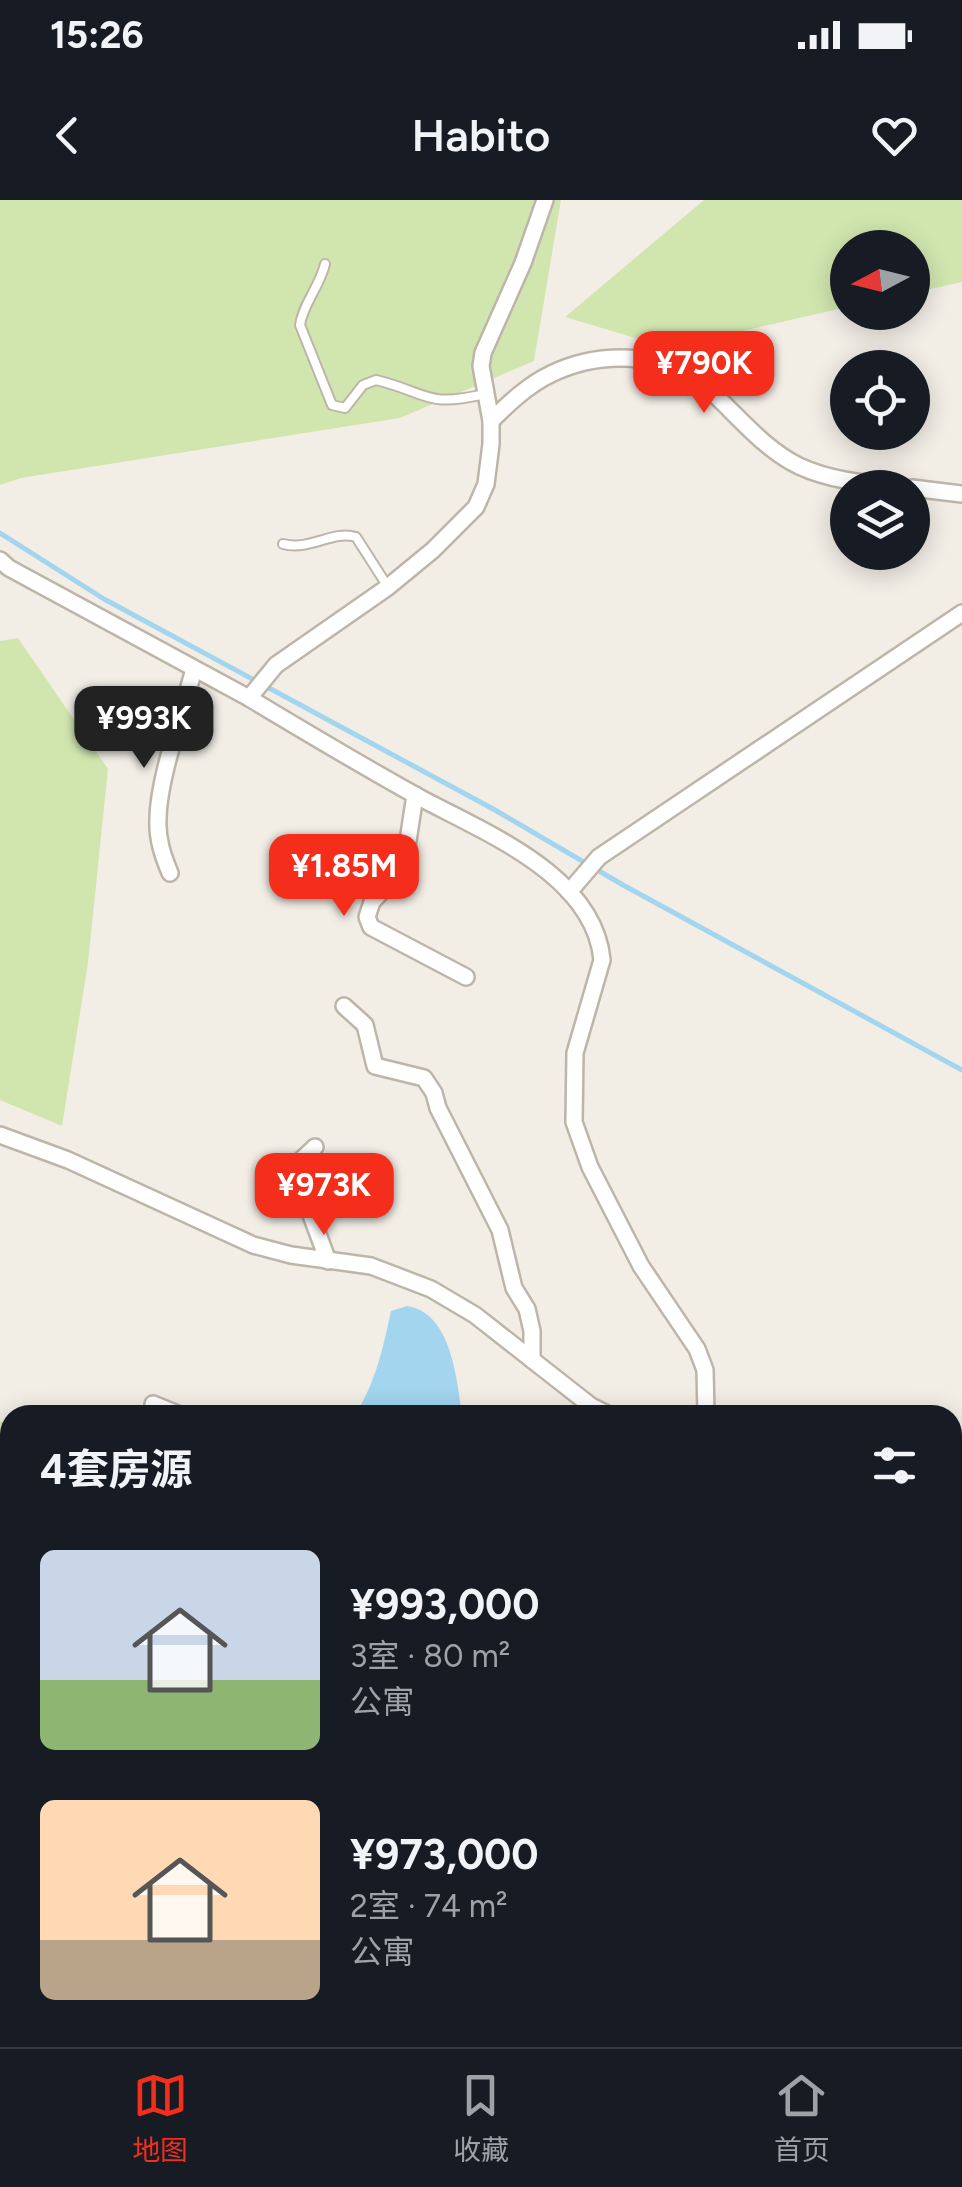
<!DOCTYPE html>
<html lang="zh">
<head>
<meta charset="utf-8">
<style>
	body { margin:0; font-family:Figtree,"Noto Sans SC",sans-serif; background:#20242c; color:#f1f3f6; height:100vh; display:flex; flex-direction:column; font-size:38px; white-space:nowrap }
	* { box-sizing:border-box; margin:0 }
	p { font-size:32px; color:#9ea1a6 }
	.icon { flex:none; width:55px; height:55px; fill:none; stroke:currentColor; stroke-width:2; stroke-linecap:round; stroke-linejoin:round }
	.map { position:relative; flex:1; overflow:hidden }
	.details { position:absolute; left:0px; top:1205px; width:962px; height:642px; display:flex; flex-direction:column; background:#171b24; border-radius:30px 30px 0 0; box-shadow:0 5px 25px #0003 }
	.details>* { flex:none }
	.needle { width:65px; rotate:263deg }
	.buttons { position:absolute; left:830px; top:30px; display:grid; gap:20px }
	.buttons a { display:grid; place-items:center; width:100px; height:100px; border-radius:50%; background:#171b24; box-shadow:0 5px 25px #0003; font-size:50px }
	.price { position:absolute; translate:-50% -85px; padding:0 22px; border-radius:20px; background:#f52d1b; color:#fff; font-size:32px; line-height:65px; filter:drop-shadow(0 2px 5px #0008) }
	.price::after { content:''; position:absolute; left:50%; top:60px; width:30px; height:22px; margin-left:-15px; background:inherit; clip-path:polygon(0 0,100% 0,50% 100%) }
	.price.active { background:#222; color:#fff }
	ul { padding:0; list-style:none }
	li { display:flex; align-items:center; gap:30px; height:250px; padding:0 40px }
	li span { display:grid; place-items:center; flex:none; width:280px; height:200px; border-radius:15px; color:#555 }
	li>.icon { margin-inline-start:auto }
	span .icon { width:120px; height:120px; fill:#fffc; stroke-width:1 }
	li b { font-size:42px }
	h2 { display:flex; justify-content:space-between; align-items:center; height:120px; padding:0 40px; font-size:42px }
	.status { display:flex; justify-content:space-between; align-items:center; height:70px; padding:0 50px; background:#171b24; direction:ltr }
	.status svg { height:28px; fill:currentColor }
	header { display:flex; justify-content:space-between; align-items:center; height:130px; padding:0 40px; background:#171b24; font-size:45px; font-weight:600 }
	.menu { display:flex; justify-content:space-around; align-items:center; height:140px; border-top:2px solid #363941; background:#171b24; font-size:28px; color:#9ea1a6 }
	.menu a { display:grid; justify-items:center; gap:5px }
	.menu .active { color:#f52d1b }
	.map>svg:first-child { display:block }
</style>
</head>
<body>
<div class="status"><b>15:26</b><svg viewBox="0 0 49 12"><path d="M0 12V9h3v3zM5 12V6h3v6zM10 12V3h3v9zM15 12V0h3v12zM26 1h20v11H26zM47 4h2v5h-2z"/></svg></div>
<header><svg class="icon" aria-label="back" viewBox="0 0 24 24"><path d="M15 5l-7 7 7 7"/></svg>Habito<svg class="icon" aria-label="heart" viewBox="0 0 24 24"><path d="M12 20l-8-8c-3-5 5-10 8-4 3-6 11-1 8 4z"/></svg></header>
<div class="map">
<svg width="962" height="1847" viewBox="0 0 962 1847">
	<rect width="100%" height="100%" fill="#f2eee6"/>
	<g fill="#d1e6af">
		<polygon points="0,0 561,0 534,161 400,218 21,278 0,285"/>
		<polygon points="704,0 962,0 962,82 913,93 912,48 848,48 847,107 669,148 565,117"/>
		<polygon points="18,438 108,569 88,763 62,926 0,900 0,441"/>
		<polygon points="0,1221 10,1224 10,1528 0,1526"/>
		<polygon points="369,1838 717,1838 728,1847 363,1847"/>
	</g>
	<path fill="#a3d5ee" d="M407,1106C451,1112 457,1179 462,1215H355C376,1182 383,1148 391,1111Z"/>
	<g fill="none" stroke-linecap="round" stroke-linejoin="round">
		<polyline stroke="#a3d5ee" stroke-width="5" points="0,333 104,399 495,610 623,685 962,870"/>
		<defs>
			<g id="service">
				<path d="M325,64C320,86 303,104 300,125L332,205L345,208L363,185L376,180C429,193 425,208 485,194"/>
				<path d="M283,344C311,351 332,330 356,337L388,387"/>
			</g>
			<g id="minor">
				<path d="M545,0L523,63L483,153L481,166L491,221V244L486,284L476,307L433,350L388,387L276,465L249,498C304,531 359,564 415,595C480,631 594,673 602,760L575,853L574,922L590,967L641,1066L697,1149L705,1170L706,1215"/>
				<path d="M491,221C509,203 528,185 551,174C598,151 664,151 705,186C735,212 762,248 799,266C831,281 869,284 904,288"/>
				<polyline points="912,288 962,294"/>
				<polyline points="0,360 9,368 249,498"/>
				<polyline points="415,595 404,667 372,702 367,717 371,727 466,777"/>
				<path d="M170,673C163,656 157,639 158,620C158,579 183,511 194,469"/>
				<polyline points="569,692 599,657 962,413"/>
				<polyline points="344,806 365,825 375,866 424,878 434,893 438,908 500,1030 514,1088 527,1109 532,1131 532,1160"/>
				<polyline points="0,935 68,960 253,1045 291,1055 371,1066 431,1089 475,1115 591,1206 609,1215"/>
				<polyline points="315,947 298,963 295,972 328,1061"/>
				<polyline points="153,1204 180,1215"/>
				<polyline points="0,1296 10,1308"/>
				<polyline points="952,1809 962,1807"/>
				<polyline points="907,1838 914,1847"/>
				<polyline points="383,1847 389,1838"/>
			</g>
			<g id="tertiary">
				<polyline points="0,1505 10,1506"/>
				<polyline points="952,1604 962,1604"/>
				<polyline points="952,1688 962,1688"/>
			</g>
			<g id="trunk">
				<polyline points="0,1531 10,1533"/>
				<polyline points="0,1568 10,1570"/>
				<polyline points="952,1623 962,1623"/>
				<polyline points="952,1659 962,1659"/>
			</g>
		</defs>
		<use href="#service" stroke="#beb5a9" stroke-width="12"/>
		<use href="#minor" stroke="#beb5a9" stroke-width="20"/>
		<use href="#tertiary" stroke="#beb5a9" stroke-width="22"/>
		<use href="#trunk" stroke="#d99439" stroke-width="30"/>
		<use href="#service" stroke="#fff" stroke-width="8"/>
		<use href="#minor" stroke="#fff" stroke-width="15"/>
		<use href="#tertiary" stroke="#fff" stroke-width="18"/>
		<use href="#trunk" stroke="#fbcc80" stroke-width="25"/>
	</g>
</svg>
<div class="buttons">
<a><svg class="needle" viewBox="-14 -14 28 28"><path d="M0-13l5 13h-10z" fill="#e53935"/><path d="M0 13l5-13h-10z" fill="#9ea1a6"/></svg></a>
<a><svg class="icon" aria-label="locate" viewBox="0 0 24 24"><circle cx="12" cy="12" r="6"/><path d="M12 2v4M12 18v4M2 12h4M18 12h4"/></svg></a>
<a><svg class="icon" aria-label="layers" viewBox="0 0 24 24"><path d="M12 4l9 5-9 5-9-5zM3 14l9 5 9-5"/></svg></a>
</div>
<b class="price" style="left:704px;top:216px">¥790K</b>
<b class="price active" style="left:144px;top:571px">¥993K</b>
<b class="price" style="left:344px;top:719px">¥1.85M</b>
<b class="price" style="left:324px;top:1038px">¥973K</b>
<section class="details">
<h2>4套房源<svg class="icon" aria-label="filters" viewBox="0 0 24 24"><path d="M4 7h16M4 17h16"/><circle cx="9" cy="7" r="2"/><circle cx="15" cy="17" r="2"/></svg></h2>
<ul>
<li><span style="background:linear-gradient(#c9d6e8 65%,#8fb573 0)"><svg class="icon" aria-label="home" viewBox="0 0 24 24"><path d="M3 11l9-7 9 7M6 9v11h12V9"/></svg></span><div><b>¥993,000</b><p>3室 · 80 m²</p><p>公寓</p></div></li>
<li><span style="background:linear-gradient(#ffd9b3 70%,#b9a48a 0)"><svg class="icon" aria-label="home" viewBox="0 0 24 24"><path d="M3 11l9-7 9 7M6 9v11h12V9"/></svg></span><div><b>¥973,000</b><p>2室 · 74 m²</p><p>公寓</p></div></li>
</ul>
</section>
</div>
<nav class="menu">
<a class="active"><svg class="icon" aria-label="map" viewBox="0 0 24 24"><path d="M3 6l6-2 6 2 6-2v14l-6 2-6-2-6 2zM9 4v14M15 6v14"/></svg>地图</a>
<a><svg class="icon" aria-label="saved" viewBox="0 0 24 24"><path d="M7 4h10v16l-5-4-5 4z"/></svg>收藏</a>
<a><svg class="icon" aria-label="home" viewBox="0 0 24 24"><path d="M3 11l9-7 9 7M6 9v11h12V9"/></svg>首页</a>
</nav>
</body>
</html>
